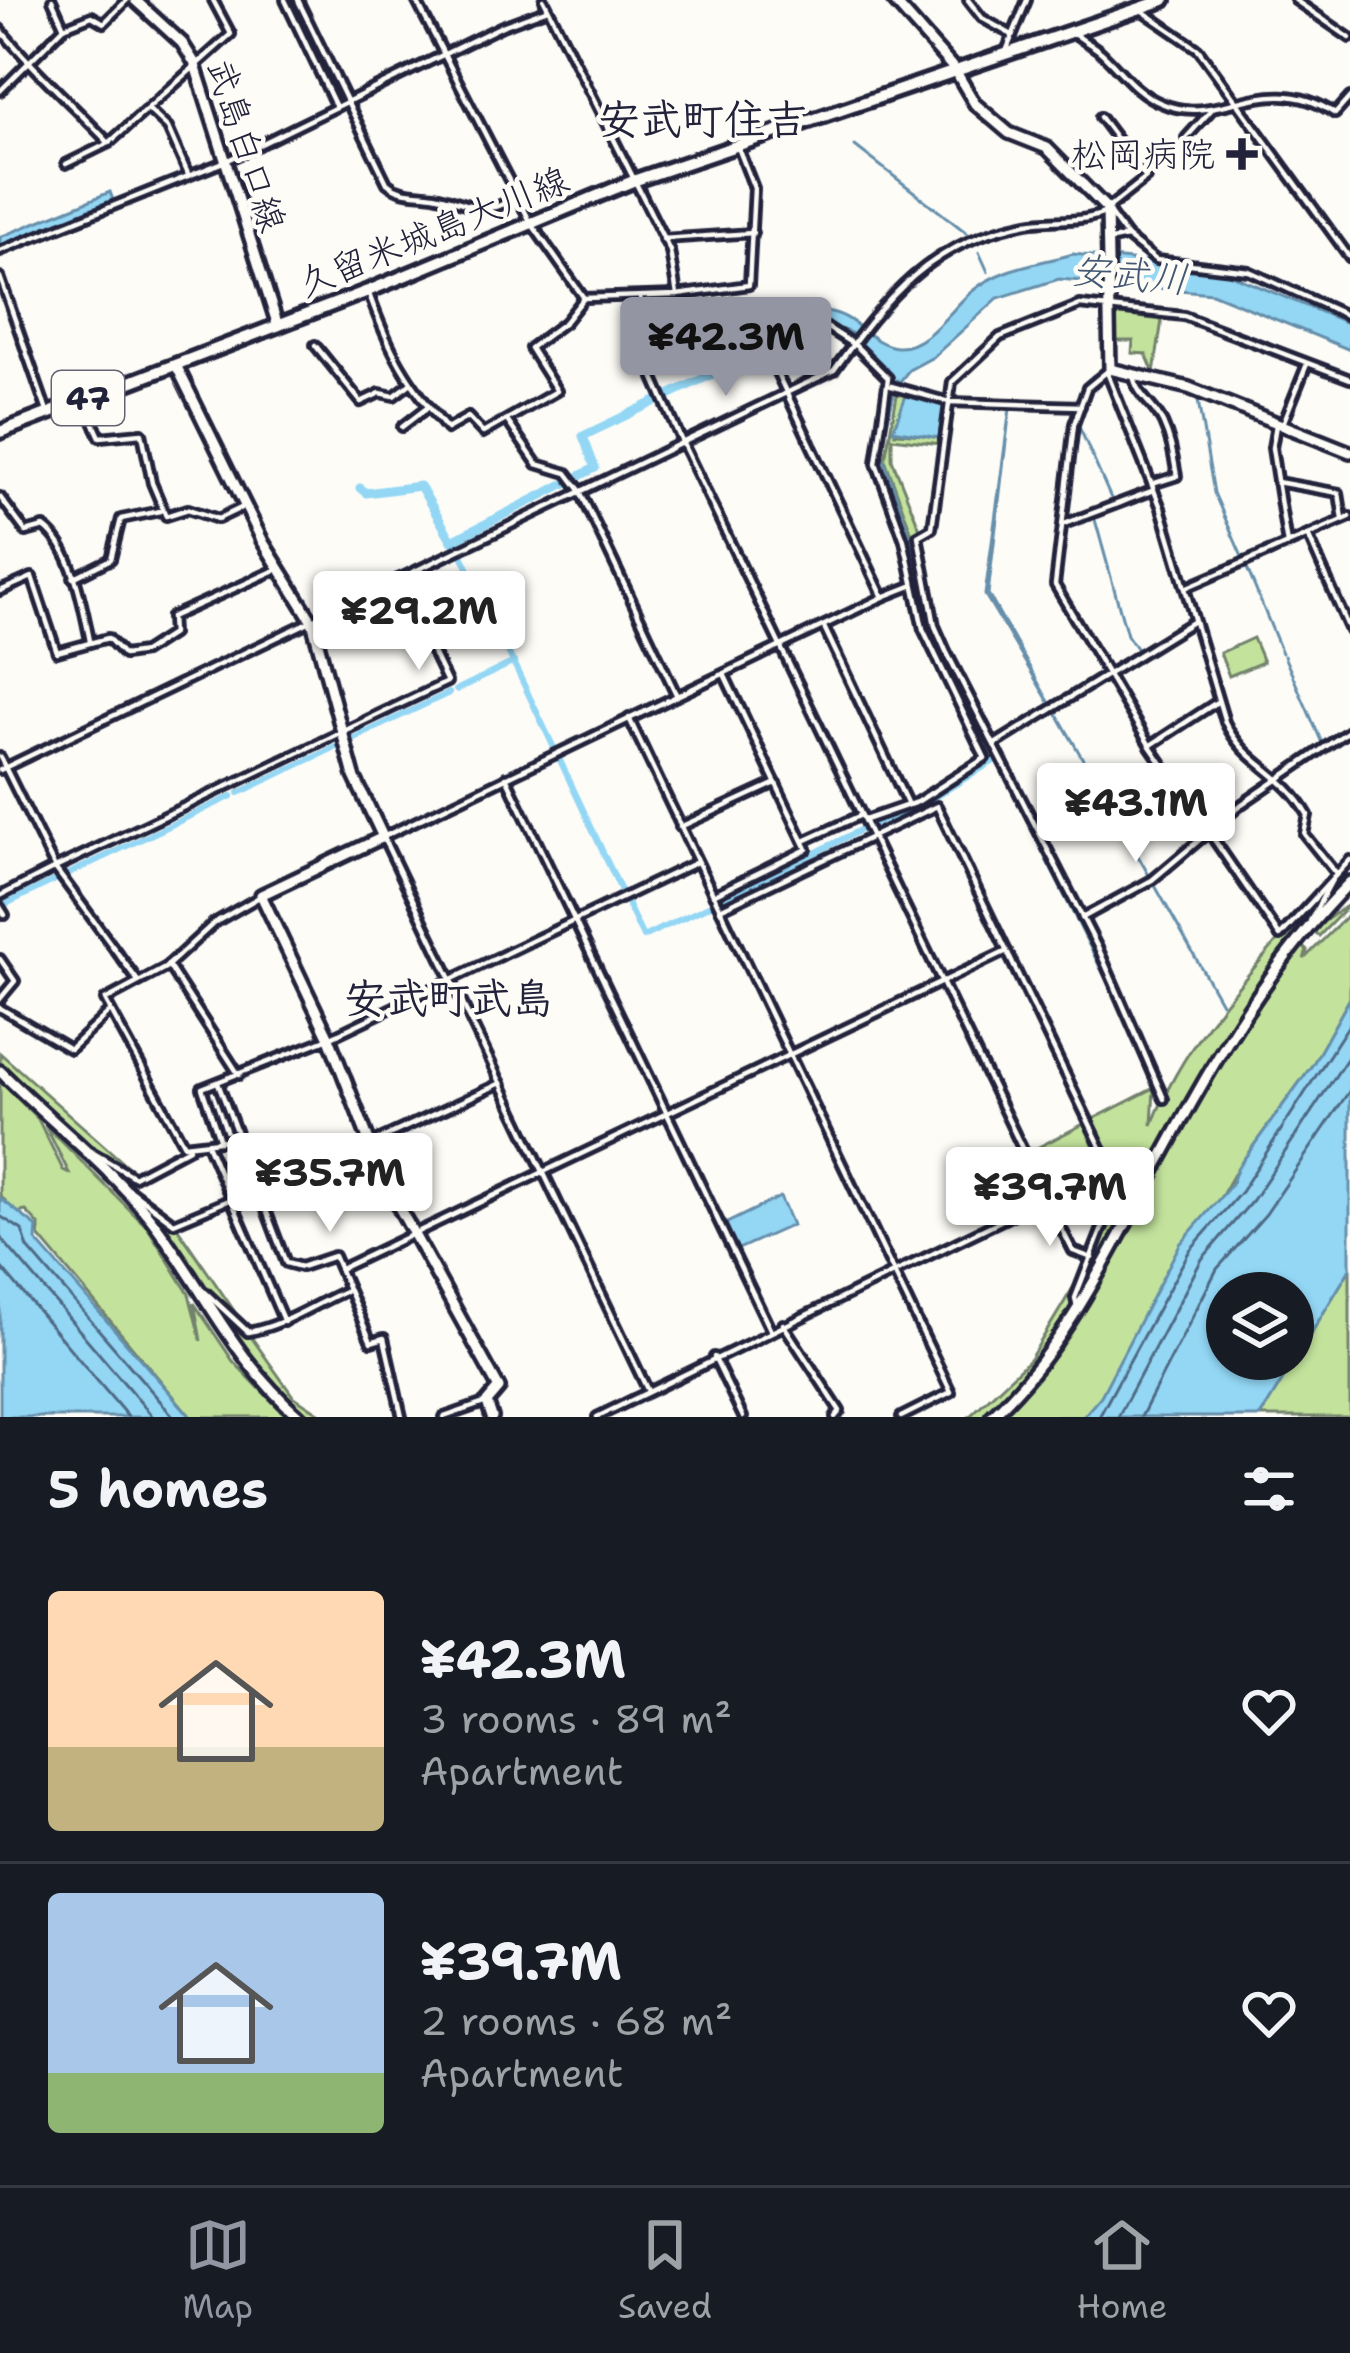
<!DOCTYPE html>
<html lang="en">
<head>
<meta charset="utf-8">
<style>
	body { margin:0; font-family:"Shantell Sans","Klee One",sans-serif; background:#20242c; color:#f1f3f6; height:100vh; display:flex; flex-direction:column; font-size:45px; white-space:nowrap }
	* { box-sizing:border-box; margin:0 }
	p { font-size:39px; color:#9ea1a6 }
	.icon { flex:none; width:66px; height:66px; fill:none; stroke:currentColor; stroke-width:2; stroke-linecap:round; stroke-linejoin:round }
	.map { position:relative; height:1417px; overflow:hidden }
	.panel { display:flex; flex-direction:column; background:#171b24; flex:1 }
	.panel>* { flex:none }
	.controls { position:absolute; left:1206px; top:1272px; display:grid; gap:24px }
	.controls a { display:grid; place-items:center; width:108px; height:108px; border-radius:50%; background:#171b24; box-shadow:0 3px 9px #0004; font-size:60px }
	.price { position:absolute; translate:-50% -102px; padding:0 27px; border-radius:12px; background:#fff; color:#222; font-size:39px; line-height:78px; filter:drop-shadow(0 3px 6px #0008) }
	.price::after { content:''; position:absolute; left:50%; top:72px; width:36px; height:27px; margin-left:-18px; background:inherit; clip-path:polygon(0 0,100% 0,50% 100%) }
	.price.current { background:#9495a2; color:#111 }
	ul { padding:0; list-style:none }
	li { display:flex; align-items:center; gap:36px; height:300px; padding:0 48px }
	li+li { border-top:3px solid #363941 }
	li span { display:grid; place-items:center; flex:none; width:336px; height:240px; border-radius:12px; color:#555 }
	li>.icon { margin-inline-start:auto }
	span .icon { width:144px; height:144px; fill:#fffc; stroke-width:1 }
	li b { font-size:51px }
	h2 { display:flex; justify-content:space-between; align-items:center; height:144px; padding:0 48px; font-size:51px }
	.tab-bar { display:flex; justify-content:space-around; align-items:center; height:168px; border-top:3px solid #363941; background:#171b24; font-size:33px; color:#9ea1a6 }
	.tab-bar a { display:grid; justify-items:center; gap:6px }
	.tab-bar .current { color:#9495a2 }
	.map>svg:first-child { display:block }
</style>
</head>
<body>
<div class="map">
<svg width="1350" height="1417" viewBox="0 0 1350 1417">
	<rect width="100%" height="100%" fill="#fdfcf7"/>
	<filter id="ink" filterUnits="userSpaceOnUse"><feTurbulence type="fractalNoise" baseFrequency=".00833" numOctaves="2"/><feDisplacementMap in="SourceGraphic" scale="24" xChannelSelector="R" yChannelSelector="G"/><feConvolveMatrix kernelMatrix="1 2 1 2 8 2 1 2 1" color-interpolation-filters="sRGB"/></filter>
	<g filter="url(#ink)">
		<g fill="#c3e39c" stroke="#72826c" stroke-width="3">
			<polygon points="1112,314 1162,320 1154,373 1146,354 1132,353 1133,341 1110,341"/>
			<polygon points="898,390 907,393 895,433 941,436 941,444 892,438 892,459 920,529 912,534 885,459"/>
			<polygon points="1253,638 1263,662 1229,676 1220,653"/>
			<path d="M1329,882L1224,1036L1080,1299L1119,1200L1120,1183L1112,1167L1048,1194L1029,1152L1154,1088L1152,1125C1189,1028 1265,959 1329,882Z"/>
			<path d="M1350,904L1319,936L1313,932L1302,946L1307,951L1304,959L1350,913V998L1313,1064L1238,1167L1096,1417H996C1117,1307 1163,1135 1257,1004C1289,958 1300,934 1350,904Z"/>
			<polygon points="0,1053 135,1173 87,1147 0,1067"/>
			<polygon points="0,1081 38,1119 63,1170 69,1173 45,1125 148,1228 189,1294 201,1341 194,1303 233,1361 287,1417 191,1417 39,1236 39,1225 26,1211 16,1213 0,1195"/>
			<polygon points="135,1194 176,1226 246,1328 191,1275"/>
			<polygon points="1350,1269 1350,1417 1260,1417"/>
			<polygon points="1080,1276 1072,1313 1046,1352 984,1417 969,1417 1030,1359"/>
			<path d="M198,1286L249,1334L293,1396L325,1417C275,1417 225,1324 198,1286Z"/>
		</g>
		<g fill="#93d7f5" stroke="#668fab" stroke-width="3" fill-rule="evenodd">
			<polygon points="110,192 113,200 0,246 0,237"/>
			<path d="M1073,254L1217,269L1350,324V350L1212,293L1059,279L998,298L933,357L909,370L898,384L851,333L827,324L659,345L657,336L824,311C856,313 868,344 897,347C926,349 950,310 970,293C1001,266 1035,265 1073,254Z"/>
			<polygon points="907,393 944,404 939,438 893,430"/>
			<polygon points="1010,408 988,594 1052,707 985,595"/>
			<path d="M1350,998V1269L1260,1417H1083L1101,1396L1180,1244L1231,1185L1238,1167L1313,1064ZM1227,1293H1293V1359H1227Z"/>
			<polygon points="780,1197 792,1225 736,1250 725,1224"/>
			<polygon points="0,1198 37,1227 36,1240 191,1417 0,1417"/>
		</g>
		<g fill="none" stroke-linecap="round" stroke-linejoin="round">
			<g stroke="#4f6a85" stroke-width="3">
				<polyline points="0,1216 22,1230 28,1248 174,1417"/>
				<polyline points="0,1237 153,1417"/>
				<polyline points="0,1266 128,1417"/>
				<polyline points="1099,1417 1190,1250 1241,1192 1350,1023"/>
				<polyline points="1118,1417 1202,1259 1253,1200 1350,1054"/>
				<polyline points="1141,1417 1217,1269 1266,1214 1350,1090"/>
			</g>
			<g stroke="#668fab" stroke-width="3">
				<polyline points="855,146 972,237"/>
				<polyline points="979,252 988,272"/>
				<polyline points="1114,311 1184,319 1303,366"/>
				<polyline points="1021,334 1083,308 1104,310"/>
				<polyline points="1309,368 1350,384"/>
				<polyline points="1092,376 1104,370 1104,358"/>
				<polyline points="897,380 881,451 912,541 929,625 1128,1023"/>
				<polyline points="1197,395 1214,493 1243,559"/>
				<polyline points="1079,401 1089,379"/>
				<polyline points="954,407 1008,408"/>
				<polyline points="1077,422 1113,503"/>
				<polyline points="1115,508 1094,516 1127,635 1138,651"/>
				<polyline points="1246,566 1282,653"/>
				<polyline points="1284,656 1322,743"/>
				<polyline points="1056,712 1150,877"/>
				<polyline points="1153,882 1221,1003"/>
			</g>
			<g stroke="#93d7f5" stroke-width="6">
				<polyline points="454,540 457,546"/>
				<polyline points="461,553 555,750"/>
				<polyline points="456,690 514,662"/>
				<polyline points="350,740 449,693"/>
				<polyline points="558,756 623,895"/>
				<polyline points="239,793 342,744"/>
				<polyline points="869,826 917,808 994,761"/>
				<polyline points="66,875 232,796"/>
				<polyline points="625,899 643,937 715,903"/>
				<polyline points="720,901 862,829"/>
				<polyline points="4,905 55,880"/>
			</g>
			<polyline stroke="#93d7f5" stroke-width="9" points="360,488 366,493 420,486 452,541 595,468 583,436 748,357 758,329"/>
			<defs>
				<g id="street">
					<polyline points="52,0 64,27"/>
					<polyline points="285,0 336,107"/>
					<path d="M298,0L387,183C401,195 416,192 434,195C464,200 489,222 514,195"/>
					<polyline points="416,0 531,223 584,298 677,295 749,285 754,188 739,150"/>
					<polyline points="544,0 670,251 677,295"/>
					<polyline points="968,0 982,18 1012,35"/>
					<polyline points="1295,0 1350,38"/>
					<polyline points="1144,12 1198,49 1350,258"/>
					<path d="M0,29C34,71 72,104 109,143L231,34L213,0"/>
					<path d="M1073,32C1082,41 1096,46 1104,55C1122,72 1136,93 1161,103C1220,129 1266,67 1335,114L1350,97"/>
					<polyline points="1007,49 1027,0"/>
					<polyline points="0,91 64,27 92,16 104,23 127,0"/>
					<polyline points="148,109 168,128 188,174"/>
					<polyline points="1100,117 1146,178 1107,209"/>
					<polyline points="1186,138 1213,108"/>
					<polyline points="66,164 109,143"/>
					<polyline points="663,239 753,233"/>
					<polyline points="1112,240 1127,237 1156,260 1249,271 1350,317"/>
					<polyline points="0,251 226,161 502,26 548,9"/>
					<polyline points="0,277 48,414"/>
					<path d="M369,294C391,355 406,380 447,429L468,417L483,433L557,391L530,348L565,322L584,298"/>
					<polyline points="640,298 654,378 682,442 1046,1198 1073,1251 1092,1258"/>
					<polyline points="315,345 361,402 380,393 394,396 410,384"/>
					<polyline points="650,349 828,328 856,346 888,378 876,463 904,540 923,629 985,758 917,802 865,820"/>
					<polyline points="1110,369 1087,388 1074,424 1055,585 1150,746 1280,936 1350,860"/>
					<path d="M1107,372L1161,508L1225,722C1245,765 1282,770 1308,815L1304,834L1336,874"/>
					<path d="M1133,374C1136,396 1154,404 1163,423C1172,443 1173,456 1177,476L1152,484"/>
					<polyline points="891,386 949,402 1081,406"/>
					<polyline points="85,404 100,437 142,433 152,483 166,516 188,509 218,519 245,506"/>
					<polyline points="508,422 537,464 567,473 579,489 677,696"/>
					<polyline points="1276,425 1272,448 1287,544"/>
					<polyline points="1282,426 1307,364"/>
					<polyline points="402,427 428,407"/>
					<polyline points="1277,482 1339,493 1343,519"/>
					<path d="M0,497L26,532L44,527C73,548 83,607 90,641"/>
					<polyline points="1064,524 1154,490"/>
					<polyline points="1308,535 1350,631"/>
					<polyline points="73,578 111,559 121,519 160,511"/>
					<polyline points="1185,588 1350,517"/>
					<polyline points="0,591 32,577 57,652 108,638 124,655 144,652 172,634 171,617 280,568"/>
					<polyline points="883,597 911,586"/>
					<polyline points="824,627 908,805"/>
					<polyline points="629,718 951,1392 901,1417"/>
					<polyline points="995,744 1194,621"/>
					<polyline points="1151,745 1217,702"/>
					<polyline points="0,757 55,868 447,682 398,579"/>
					<path d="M0,770L834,370C888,296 929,242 1027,223C1053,218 1085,224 1108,211L1127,237"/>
					<polyline points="506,777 770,1329"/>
					<polyline points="680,827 776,783"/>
					<polyline points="804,841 859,816"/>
					<polyline points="713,895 807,849 724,674"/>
					<polyline points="0,896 55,868 138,981"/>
					<polyline points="261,896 214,923 165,968 105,1000 184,1145 236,1139 314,1148 365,1146 501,1083"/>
					<polyline points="0,907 5,915"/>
					<polyline points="720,909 937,806 1119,1185 1075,1298 1077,1307"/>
					<polyline points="1082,918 1152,880 1242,804 1350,730"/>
					<polyline points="1310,921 1333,878"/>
					<polyline points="0,959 15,981 0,999"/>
					<polyline points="168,965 239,1075"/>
					<polyline points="0,1008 70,1049 108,1013"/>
					<polyline points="218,1083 286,1263 301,1267 334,1256 371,1342 384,1338 402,1417"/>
					<polyline points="1164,1099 1100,952 946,651 935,626 918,536 932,528 952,382 1000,337 1080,305 1184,316 1350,379"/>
					<polyline points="220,1141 202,1088 329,1038 697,862"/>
					<polyline points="208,1146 284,1322"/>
					<polyline points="90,1151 134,1177 189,1148"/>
					<polyline points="130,1190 174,1223 234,1198"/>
					<polyline points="342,1268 1007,951"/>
					<path d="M205,1292L248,1332C283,1326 313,1305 347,1290"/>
					<polyline points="783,1324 840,1411 835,1417"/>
					<polyline points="714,1357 743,1417"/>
					<polyline points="647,1389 383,837 883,597 761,339"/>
					<polyline points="444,1417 487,1402"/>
					<polyline points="597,1417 1111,1167"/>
				</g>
				<g id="secondary">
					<polyline points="135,0 182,43 194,62 278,326"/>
					<polyline points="893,0 955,70 975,104 1009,133 1047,148 1107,209 1110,369 1189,388 1350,452"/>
					<polyline points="176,365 263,542 312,621 354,776 383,837 261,895 329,1038 385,1182 499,1388 487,1402 492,1417"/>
					<path d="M0,1071C50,1121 107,1164 151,1219C203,1286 234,1361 300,1417"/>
					<path d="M991,1417C1060,1353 1101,1270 1145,1188C1204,1079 1261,972 1350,882"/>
				</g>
				<polyline id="primary" points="0,432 368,291 633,181 1164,0"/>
			</defs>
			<use href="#street" stroke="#22223b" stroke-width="14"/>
			<use href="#secondary" stroke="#22223b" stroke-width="18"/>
			<use href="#primary" stroke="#22223b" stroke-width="20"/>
			<use href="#street" stroke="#fdfcf7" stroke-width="4.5"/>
			<use href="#secondary" stroke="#fdfcf7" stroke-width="9"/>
			<use href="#primary" stroke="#fdfcf7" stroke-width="10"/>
		</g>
	</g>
	<path fill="#22223b" stroke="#fdfcf7" stroke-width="4.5" d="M1236 136h12v12h12v12h-12v12h-12v-12h-12v-12h12z"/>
	<g text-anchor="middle" stroke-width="9" stroke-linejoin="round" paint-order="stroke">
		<rect fill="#fdfcf7" stroke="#646373" stroke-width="3" x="52" y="371" width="72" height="54" rx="9"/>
		<g font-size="33" font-weight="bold" fill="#22223b">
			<text x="88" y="410">47</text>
		</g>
		<g font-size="36" fill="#22223b" stroke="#fdfcf7">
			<text transform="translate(247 145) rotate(72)" y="13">武島白口線</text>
			<text transform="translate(433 231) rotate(-22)" y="13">久留米城島大川線</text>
		</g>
		<g font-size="36" fill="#22223b" stroke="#fdfcf7" text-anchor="end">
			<text x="1215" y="167">松岡病院</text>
		</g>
		<g font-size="39" font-style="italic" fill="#445873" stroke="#fdfcf7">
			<text transform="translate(1130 274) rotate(5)" y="14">安武川</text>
		</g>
		<g font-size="42" font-weight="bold" fill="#22223b" stroke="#fdfcf7">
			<text x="703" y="134">安武町住吉</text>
			<text x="449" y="1013">安武町武島</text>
		</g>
	</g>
</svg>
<div class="controls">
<a><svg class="icon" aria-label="layers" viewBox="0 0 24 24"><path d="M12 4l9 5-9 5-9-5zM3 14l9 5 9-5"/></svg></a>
</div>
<b class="price current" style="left:726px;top:399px">¥42.3M</b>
<b class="price" style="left:419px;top:673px">¥29.2M</b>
<b class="price" style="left:1136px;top:865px">¥43.1M</b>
<b class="price" style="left:330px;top:1235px">¥35.7M</b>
<b class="price" style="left:1050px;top:1249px">¥39.7M</b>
</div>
<section class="panel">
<h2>5 homes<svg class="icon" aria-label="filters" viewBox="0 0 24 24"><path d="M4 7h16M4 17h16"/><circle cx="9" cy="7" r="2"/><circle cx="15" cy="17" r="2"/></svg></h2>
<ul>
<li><span style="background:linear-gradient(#ffd9b3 65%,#c2b280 0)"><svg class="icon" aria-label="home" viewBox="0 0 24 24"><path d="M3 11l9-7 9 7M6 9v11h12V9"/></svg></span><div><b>¥42.3M</b><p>3 rooms · 89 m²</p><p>Apartment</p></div><svg class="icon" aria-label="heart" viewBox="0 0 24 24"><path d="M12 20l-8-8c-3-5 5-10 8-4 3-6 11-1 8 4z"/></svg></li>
<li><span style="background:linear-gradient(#a9c7e8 75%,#8fb573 0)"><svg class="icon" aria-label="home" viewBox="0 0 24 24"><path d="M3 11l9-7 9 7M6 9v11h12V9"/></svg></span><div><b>¥39.7M</b><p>2 rooms · 68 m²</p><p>Apartment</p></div><svg class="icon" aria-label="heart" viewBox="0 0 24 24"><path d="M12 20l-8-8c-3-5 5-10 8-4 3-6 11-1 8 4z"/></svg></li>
</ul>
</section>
<nav class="tab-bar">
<a class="current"><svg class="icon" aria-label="map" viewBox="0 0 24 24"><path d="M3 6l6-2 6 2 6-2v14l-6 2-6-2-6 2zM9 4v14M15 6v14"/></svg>Map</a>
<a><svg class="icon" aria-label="saved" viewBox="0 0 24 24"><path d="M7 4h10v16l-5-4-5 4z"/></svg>Saved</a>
<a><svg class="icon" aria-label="home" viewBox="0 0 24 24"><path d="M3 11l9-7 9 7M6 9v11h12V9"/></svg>Home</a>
</nav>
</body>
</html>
